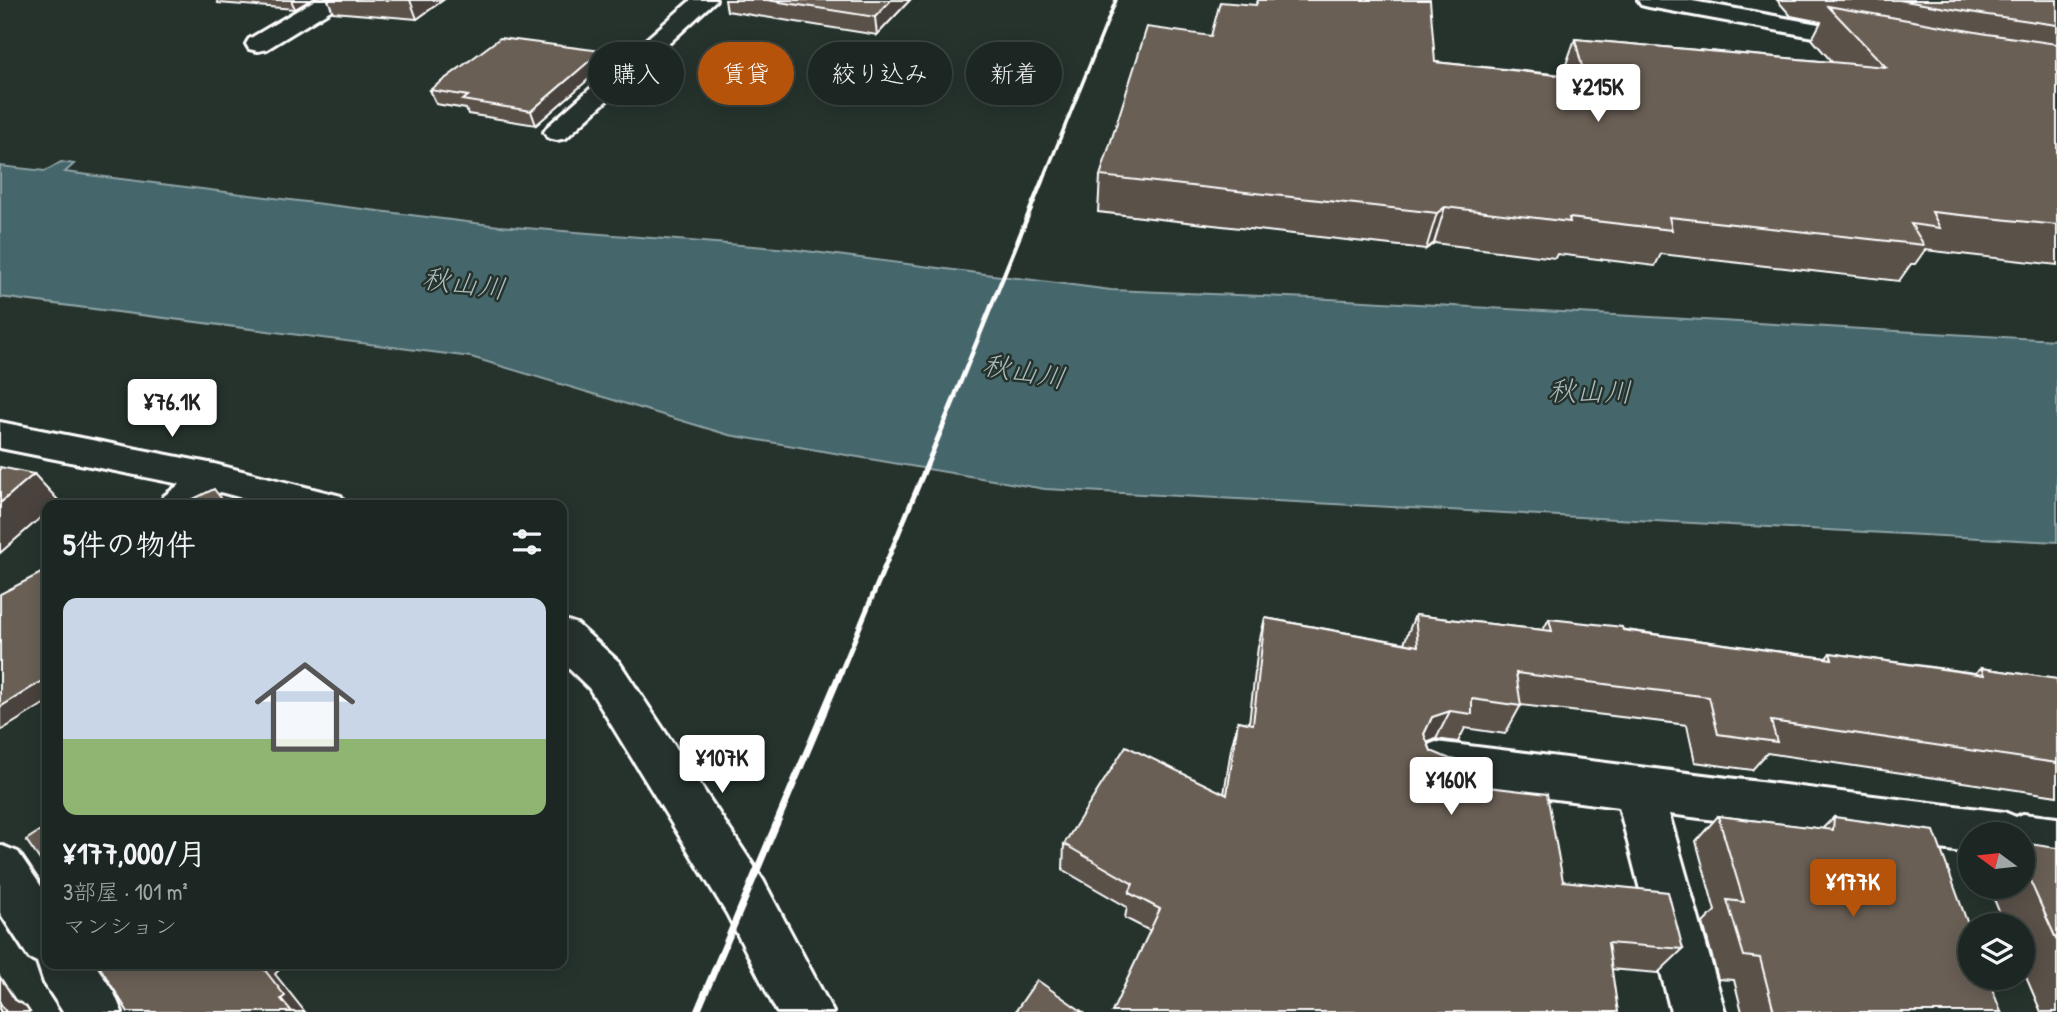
<!DOCTYPE html>
<html lang="ja">
<head>
<meta charset="utf-8">
<style>
	body { margin:0; font-family:"Patrick Hand","Klee One",sans-serif; background:#29322f; color:#f1f3f6; height:100vh; display:flex; flex-direction:column; font-size:26px; white-space:nowrap }
	* { box-sizing:border-box; margin:0 }
	p { font-size:23px; color:#a0a5a5 }
	.icon { flex:none; width:38px; height:38px; fill:none; stroke:currentColor; stroke-width:2; stroke-linecap:round; stroke-linejoin:round }
	.map { position:relative; flex:1; overflow:hidden }
	.drawer { position:absolute; left:42px; top:500px; width:525px; height:469px; display:flex; flex-direction:column; background:#1c2622; border-radius:14px; box-shadow:0 4px 18px #0003,0 0 0 2px #3a4340 }
	.drawer>* { flex:none }
	.guide { position:absolute; left:588px; top:42px; width:665px; height:63px; display:flex; gap:14px }
	.needle { width:46px; rotate:285deg }
	.tools { position:absolute; left:1958px; top:822px; display:grid; gap:14px }
	.tools a { display:grid; place-items:center; width:77px; height:77px; border-radius:50%; background:#1c2622; box-shadow:0 4px 18px #0003,0 0 0 2px #3a4340; font-size:35px }
	.price { position:absolute; translate:-50% -60px; padding:0 16px; border-radius:7px; background:#fff; color:#222; font-size:23px; line-height:46px; filter:drop-shadow(0 2px 4px #0008) }
	.price::after { content:''; position:absolute; left:50%; top:42px; width:21px; height:16px; margin-left:-10px; background:inherit; clip-path:polygon(0 0,100% 0,50% 100%) }
	.price.current { background:#b45309; color:#fff }
	ul { padding:0; list-style:none }
	li { display:grid; align-content:center; gap:14px; height:371px; padding:0 21px }
	li span { display:grid; place-items:center; height:217px; border-radius:14px; color:#555 }
	li>.icon { margin-inline-start:auto }
	span .icon { width:126px; height:126px; fill:#fffc; stroke-width:1 }
	li b { font-size:30px }
	h2 { display:flex; justify-content:space-between; align-items:center; height:84px; padding:0 21px; font-size:30px }
	.pill { padding:0 24px; border-radius:32px; background:#1c2622; box-shadow:0 4px 18px #0003,0 0 0 2px #3a4340; font-size:24px; line-height:63px }
	.pill.current { background:#b45309; color:#fff }
	.map>svg:first-child { display:block }
</style>
</head>
<body>
<div class="map">
<svg width="2057" height="1012" viewBox="0 0 2057 1012">
	<rect width="100%" height="100%" fill="#26332d"/>
	<filter id="ink" filterUnits="userSpaceOnUse"><feTurbulence type="fractalNoise" baseFrequency=".0143" numOctaves="2"/><feDisplacementMap in="SourceGraphic" scale="14" xChannelSelector="R" yChannelSelector="G"/><feConvolveMatrix kernelMatrix="1 2 1 2 8 2 1 2 1" color-interpolation-filters="sRGB"/></filter>
	<g filter="url(#ink)">
		<polygon fill="#44666b" stroke="#8fa3a6" stroke-width="2" points="61,162 74,164 65,172 499,226 790,249 1111,290 1311,298 2057,340 2057,542 1045,489 729,435 471,357 0,297 0,166 45,171"/>
		<g fill="none" stroke-linecap="round" stroke-linejoin="round">
			<defs>
				<g id="minor">
					<polygon points="315,0 342,0 339,5 267,49 258,51 249,49 246,44 249,39"/>
					<polygon points="691,0 716,0 566,138 557,140 548,138 544,132 548,126"/>
					<polygon points="1638,0 1687,0 1868,33 1876,35 1880,40 1876,45 1868,47 1649,7 1641,5"/>
					<polygon points="0,422 214,464 341,496 346,506 272,506 220,492 204,506 159,506 164,496 180,484 0,448"/>
					<polygon points="562,619 577,624 619,662 763,880 833,1012 777,1012 727,914 589,688 562,662"/>
					<polygon points="1436,742 2004,812 2016,817 2023,814 2057,818 2057,864 2023,860 2023,835 1970,835 1970,853 1669,814 1725,1012 1671,1012 1619,807 1436,784 1420,778 1413,763 1420,748"/>
					<polygon points="0,845 18,852 47,895 47,964 95,964 114,993 122,1012 63,1012 44,983 37,962 29,958 0,913"/>
				</g>
			</defs>
			<use href="#minor" stroke="#fff" stroke-width="6"/>
			<use href="#minor" fill="#26332d" fill-rule="evenodd"/>
			<polyline stroke="#fff" stroke-width="3.5" points="1044,178 1116,0"/>
			<polyline stroke="#fff" stroke-width="4.5" points="954,398 1044,176"/>
			<polyline stroke="#fff" stroke-width="5" points="841,672 955,397"/>
			<polyline stroke="#fff" stroke-width="7" points="697,1012 841,671"/>
		</g>
		<g fill="#5a5149" stroke="#fff" stroke-width="2">
			<polygon points="217,0 310,0 295,9 218,3"/>
			<polygon points="328,0 443,0 417,19 333,12"/>
			<polygon points="725,0 910,0 877,35 727,11"/>
			<polygon points="1777,0 2057,0 2057,265 1925,250 1915,264 1911,264 1899,281 1661,254 1655,266 1557,254 1555,258 1434,243 1426,249 1098,212 1100,176 1435,62 1564,75 1563,73 1575,39 1832,62 1812,39 1821,22 1791,16"/>
			<polygon points="601,51 605,65 536,125 468,114 466,109 436,104 430,90"/>
			<polygon points="1415,615 1543,630 1549,619 1826,658 1830,653 1975,673 1981,668 2057,679 2057,796 1767,753 1752,770 1695,762 1687,725 1521,705 1505,734 1465,728 1458,742 1436,739 1428,743 1431,751 1472,785 1563,881 1683,949 1658,973 1150,931 1125,918 1127,907 1063,870 1064,844 1224,794 1231,749 1238,721 1249,723 1258,647 1265,618 1404,643"/>
			<polygon points="1718,816 1822,829 1834,817 2001,1012 1742,1012 1734,980 1718,979 1703,923 1715,911 1696,841"/>
			<polygon points="2057,848 2057,1012 2041,1012 2023,970 2023,926 2005,926 1989,887 2023,887 2023,865"/>
		</g>
		<g fill="#4a423c" stroke="#fff" stroke-width="2">
			<polygon points="291,0 310,0 295,9"/>
			<polygon points="410,0 443,0 417,19"/>
			<polygon points="891,0 910,0 877,35 875,17"/>
			<polygon points="601,51 605,65 536,125 531,111"/>
			<polygon points="1445,207 1434,243 1426,249 1437,213"/>
			<polygon points="34,474 59,501 54,506 47,506 47,512 0,553 0,503"/>
			<polygon points="47,678 47,702 0,731 0,707"/>
			<polygon points="1450,711 1436,739 1419,746 1411,762 1432,717"/>
			<polygon points="260,964 275,964 279,970 275,974 305,1012 292,1012 281,999"/>
			<polygon points="0,977 15,1000 26,1006 30,1012 6,1012 0,1003"/>
		</g>
		<g fill="#695e55" stroke="#fff" stroke-width="2">
			<polygon points="767,0 891,0 875,17"/>
			<polygon points="1258,0 1430,0 1435,62 1585,78 1575,39 1886,67 1828,6 1987,34 2057,44 2057,225 1932,212 1940,228 1911,224 1924,245 1669,217 1672,230 1569,218 1570,222 1445,207 1437,213 1100,176 1147,27 1211,36 1220,2 1256,5"/>
			<polygon points="1899,0 2057,0 2057,25 1988,15"/>
			<polygon points="500,38 601,51 531,111 463,100 468,96 430,90"/>
			<polygon points="0,467 34,474 0,503"/>
			<polygon points="214,489 227,506 179,506"/>
			<polygon points="47,570 47,678 0,707 0,594"/>
			<polygon points="1415,615 1552,631 1549,619 1622,627 1623,630 1832,659 1830,653 1984,675 1981,668 2057,679 2057,763 1771,721 1777,742 1718,734 1709,697 1516,673 1521,706 1472,699 1472,714 1450,711 1432,717 1424,734 1431,751 1450,759 1472,762 1472,785 1547,794 1563,881 1668,892 1683,949 1608,943 1618,1012 1112,1012 1160,909 1129,893 1133,884 1064,844 1126,746 1227,795 1238,721 1253,724 1265,618 1418,646"/>
			<polygon points="1718,816 1833,830 1834,817 1934,831 1970,930 1970,978 1988,978 2001,1012 1774,1012 1760,958 1744,956 1727,900 1744,902"/>
			<polygon points="47,826 47,870 26,840"/>
			<polygon points="2023,843 2057,848 2057,941 2023,865"/>
			<polygon points="98,964 260,964 285,996 281,999 292,1012 128,1012"/>
			<polygon points="1037,980 1083,1012 1015,1012"/>
			<polygon points="0,1003 6,1012 0,1012"/>
		</g>
	</g>
	<g text-anchor="middle" stroke-width="5" stroke-linejoin="round" paint-order="stroke">
		<g font-size="28" font-style="italic" fill="#abbabc" stroke="#26332d">
			<text transform="translate(464 283) rotate(8)" y="10">秋山川</text>
			<text transform="translate(1024 371) rotate(10)" y="10">秋山川</text>
			<text transform="translate(1590 391) rotate(1)" y="10">秋山川</text>
		</g>
	</g>
</svg>
<div class="tools">
<a><svg class="needle" viewBox="-14 -14 28 28"><path d="M0-13l5 13h-10z" fill="#e53935"/><path d="M0 13l5-13h-10z" fill="#a0a5a5"/></svg></a>
<a><svg class="icon" aria-label="layers" viewBox="0 0 24 24"><path d="M12 4l9 5-9 5-9-5zM3 14l9 5 9-5"/></svg></a>
</div>
<b class="price" style="left:1598px;top:124px">¥215K</b>
<b class="price" style="left:172px;top:439px">¥76.1K</b>
<b class="price" style="left:722px;top:795px">¥107K</b>
<b class="price" style="left:1451px;top:817px">¥160K</b>
<b class="price current" style="left:1853px;top:919px">¥177K</b>
<div class="guide">
<a class="pill">購入</a>
<a class="pill current">賃貸</a>
<a class="pill">絞り込み</a>
<a class="pill">新着</a>
</div>
<section class="drawer">
<h2>5件の物件<svg class="icon" aria-label="filters" viewBox="0 0 24 24"><path d="M4 7h16M4 17h16"/><circle cx="9" cy="7" r="2"/><circle cx="15" cy="17" r="2"/></svg></h2>
<ul>
<li><span style="background:linear-gradient(#c9d6e8 65%,#8fb573 0)"><svg class="icon" aria-label="home" viewBox="0 0 24 24"><path d="M3 11l9-7 9 7M6 9v11h12V9"/></svg></span><div><b>¥177,000/月</b><p>3部屋 · 101 m²</p><p>マンション</p></div></li>
</ul>
</section>
</div>
</body>
</html>
